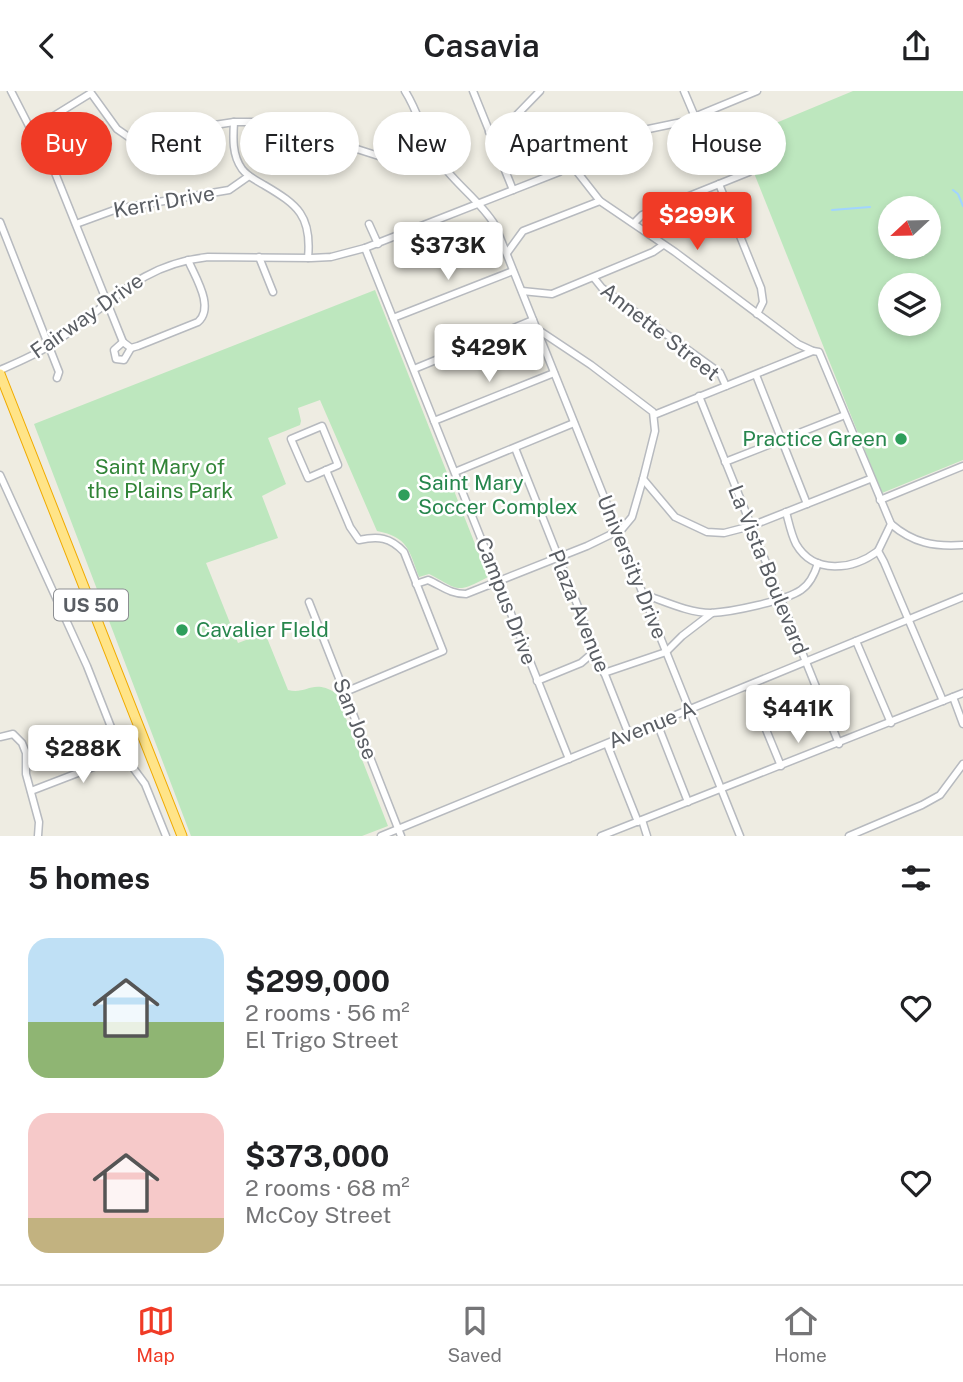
<!DOCTYPE html>
<html lang="en">
<head>
<meta charset="utf-8">
<style>
	body { margin:0; font-family:"Public Sans",sans-serif; background:#f2f2f2; color:#202124; height:100vh; display:flex; flex-direction:column; font-size:26px; white-space:nowrap }
	* { box-sizing:border-box; margin:0 }
	p { font-size:23px; color:#757577 }
	.icon { flex:none; width:38px; height:38px; fill:none; stroke:currentColor; stroke-width:2; stroke-linecap:round; stroke-linejoin:round }
	.map { position:relative; height:745px; overflow:hidden }
	.drawer { display:flex; flex-direction:column; background:#fff; flex:1 }
	.drawer>* { flex:none }
	.hud { position:absolute; left:21px; top:21px; width:922px; height:63px; display:flex; gap:14px }
	.needle { width:46px; rotate:248deg }
	.buttons { position:absolute; left:878px; top:105px; display:grid; gap:14px }
	.buttons a { display:grid; place-items:center; width:63px; height:63px; border-radius:50%; background:#fff; box-shadow:0 4px 10px #0003; font-size:35px }
	.price { position:absolute; translate:-50% -60px; padding:0 16px; border-radius:7px; background:#fff; color:#222; font-size:23px; line-height:46px; filter:drop-shadow(0 2px 4px #0008) }
	.price::after { content:''; position:absolute; left:50%; top:42px; width:21px; height:16px; margin-left:-10px; background:inherit; clip-path:polygon(0 0,100% 0,50% 100%) }
	.price.current { background:#f03b26; color:#fff }
	ul { padding:0; list-style:none }
	li { display:flex; align-items:center; gap:21px; height:175px; padding:0 28px }
	li span { display:grid; place-items:center; flex:none; width:196px; height:140px; border-radius:21px; color:#555 }
	li>.icon { margin-inline-start:auto }
	span .icon { width:84px; height:84px; fill:#fffc; stroke-width:1 }
	li b { font-size:30px }
	h2 { display:flex; justify-content:space-between; align-items:center; height:84px; padding:0 28px; font-size:30px }
	.tag { padding:0 24px; border-radius:32px; background:#fff; box-shadow:0 4px 10px #0003; font-size:24px; line-height:63px }
	.tag.current { background:#f03b26; color:#fff }
	header { display:flex; justify-content:space-between; align-items:center; height:91px; padding:0 28px; background:#fff; font-size:32px; font-weight:600 }
	.tab-bar { display:flex; justify-content:space-around; align-items:center; height:98px; border-top:2px solid #e0e0e0; background:#fff; font-size:19px; color:#757577 }
	.tab-bar a { display:grid; justify-items:center; gap:4px }
	.tab-bar .current { color:#f03b26 }
	.map>svg:first-child { display:block }
</style>
</head>
<body>
<header><svg class="icon" aria-label="back" viewBox="0 0 24 24"><path d="M15 5l-7 7 7 7"/></svg>Casavia<svg class="icon" aria-label="share" viewBox="0 0 24 24"><path d="M12 15V3M7 8l5-5 5 5M5 13v7h14v-7"/></svg></header>
<div class="map">
<svg width="963" height="745" viewBox="0 0 963 745">
	<rect width="100%" height="100%" fill="#eeece2"/>
	<g fill="#bde7be" fill-rule="evenodd">
		<path d="M853,0H963V369L882,402L740,47ZM891,117H929V156H891ZM929,194V233H891V194Z"/>
		<path d="M375,199L488,486C454,504 459,498 429,483L419,486C409,459 408,446 377,440L320,309L298,317L301,330L300,334L268,347L286,393L262,405L278,447L206,472L238,552L265,542L288,599C307,604 312,587 336,602L388,735L362,745H191L34,333Z"/>
	</g>
	<g fill="none" stroke-linecap="round" stroke-linejoin="round">
		<g stroke="#a1d4ff" stroke-width="2">
			<polyline points="953,99 958,103 963,115"/>
			<polyline points="832,119 870,116"/>
		</g>
		<defs>
			<g id="minor">
				<polyline points="11,0 31,39 91,2 117,38 130,47 234,31 255,31 310,43 385,67 414,63 432,58"/>
				<path d="M405,0C418,20 423,44 435,64C452,91 479,108 495,134L740,745"/>
				<polyline points="473,0 513,99"/>
				<polyline points="684,0 695,26"/>
				<path d="M234,31C233,47 232,64 242,78C248,86 256,89 264,94C298,114 312,125 308,167"/>
				<polyline points="37,37 123,251"/>
				<polyline points="489,41 508,33 540,0"/>
				<path d="M571,73L600,110L675,161L798,253L813,260L819,261L891,433C913,452 934,456 963,454"/>
				<polyline points="719,93 761,197 763,211 757,223"/>
				<polyline points="0,131 59,281 57,287"/>
				<polyline points="634,132 642,124 749,81"/>
				<polyline points="76,133 117,118 229,99 249,85"/>
				<polyline points="369,133 378,153"/>
				<polyline points="365,157 569,668"/>
				<polyline points="507,162 523,140 600,110"/>
				<polyline points="259,166 273,201"/>
				<polyline points="594,187 602,197 720,282 726,295"/>
				<polyline points="522,200 552,203 653,161 663,154"/>
				<polyline points="393,227 513,180"/>
				<path d="M123,251L131,257L138,255L198,231C215,216 195,186 188,169"/>
				<polyline points="123,251 114,259 116,268 124,269 131,257"/>
				<polyline points="414,278 533,229"/>
				<path d="M0,279C16,272 33,265 49,255C107,219 134,174 208,166L311,167L331,166L365,157L559,81L589,59L615,45L682,31L757,0"/>
				<polyline points="756,284 807,413"/>
				<polyline points="699,305 839,653"/>
				<polyline points="654,324 813,260"/>
				<polyline points="434,330 554,282"/>
				<polygon points="322,335 338,374 308,387 291,348"/>
				<polyline points="515,357 629,644"/>
				<polyline points="725,371 845,324"/>
				<path d="M326,379L350,436L359,449C378,445 390,446 404,461L443,560L345,601"/>
				<polyline points="455,381 574,332"/>
				<polyline points="0,384 87,575 120,659 145,693 166,745"/>
				<polyline points="643,388 675,426 707,441 724,442 751,435 870,388"/>
				<polyline points="880,409 963,375"/>
				<path d="M786,421C789,432 791,443 796,453C814,484 853,479 878,460"/>
				<polyline points="878,460 884,471 943,610"/>
				<polyline points="878,460 891,433"/>
				<path d="M416,493L428,489C442,495 450,503 466,503L587,455L622,438L632,426L643,388L655,340L653,321L591,274L537,238"/>
				<path d="M643,503C664,510 689,522 711,522C731,521 785,510 801,499C810,493 815,482 818,472"/>
				<polyline points="309,511 401,745"/>
				<polyline points="856,550 891,632"/>
				<polyline points="604,582 666,561 682,545 712,522"/>
				<polyline points="537,590 581,572 595,560"/>
				<polyline points="748,595 781,675"/>
				<polyline points="953,606 963,633"/>
				<polyline points="657,632 688,711"/>
				<polyline points="0,646 13,643 22,652 26,662 26,683 39,731 38,745"/>
				<polyline points="607,653 638,731"/>
				<polyline points="31,700 109,670 121,661"/>
				<polyline points="642,729 647,745"/>
				<polyline points="381,745 963,506"/>
				<polyline points="601,745 963,602"/>
				<polyline points="849,745 922,714 940,704 963,673"/>
			</g>
			<polyline id="highway" points="0,283 182,745"/>
		</defs>
		<use href="#minor" stroke="#b7babf" stroke-width="9"/>
		<use href="#highway" stroke="#f0ab00" stroke-width="11"/>
		<use href="#minor" stroke="#fff" stroke-width="6"/>
		<use href="#highway" stroke="#ffe488" stroke-width="9"/>
	</g>
	<g fill="#2e9e5b" stroke="#fff" stroke-width="2.5">
		<circle cx="901" cy="348" r="7"/>
		<circle cx="404" cy="404" r="7"/>
		<circle cx="182" cy="539" r="7"/>
	</g>
	<g text-anchor="middle" stroke-width="5" stroke-linejoin="round" paint-order="stroke">
		<rect fill="#fff" stroke="#8c8e92" stroke-width="2" x="54" y="498.5" width="74" height="31" rx="5"/>
		<g font-size="19" font-weight="bold" fill="#5a5e64">
			<text x="91" y="521">US 50</text>
		</g>
		<g font-size="21" fill="#5a5e64" stroke="#fff">
			<text transform="translate(164 111) rotate(-10)" y="7">Kerri Drive</text>
			<text transform="translate(87 225) rotate(-35)" y="7">Fairway Drive</text>
			<text transform="translate(660 241) rotate(38)" y="7">Annette Street</text>
			<text transform="translate(632 476) rotate(68)" y="7">University Drive</text>
			<text transform="translate(768 479) rotate(68)" y="7">La Vista Boulevard</text>
			<text transform="translate(506 510) rotate(69)" y="7">Campus Drive</text>
			<text transform="translate(579 520) rotate(68)" y="7">Plaza Avenue</text>
			<text transform="translate(355 628) rotate(68)" y="7">San Jose</text>
			<text transform="translate(652 634) rotate(-22)" y="7">Avenue A</text>
		</g>
		<g font-size="21" fill="#27864d" stroke="#fff" text-anchor="start">
			<text x="887" y="355" text-anchor="end">Practice Green</text>
			<text x="418" y="399">Saint Mary<tspan x="418" dy="24">Soccer Complex</tspan></text>
			<text x="196" y="546">Cavalier FIeld</text>
		</g>
		<g font-size="21" fill="#318437" stroke="#fff">
			<text x="160" y="383">Saint Mary of<tspan x="160" dy="24">the Plains Park</tspan></text>
		</g>
	</g>
</svg>
<div class="buttons">
<a><svg class="needle" viewBox="-14 -14 28 28"><path d="M0-13l5 13h-10z" fill="#e53935"/><path d="M0 13l5-13h-10z" fill="#757577"/></svg></a>
<a><svg class="icon" aria-label="layers" viewBox="0 0 24 24"><path d="M12 4l9 5-9 5-9-5zM3 14l9 5 9-5"/></svg></a>
</div>
<b class="price current" style="left:697px;top:161px">$299K</b>
<b class="price" style="left:448px;top:191px">$373K</b>
<b class="price" style="left:489px;top:293px">$429K</b>
<b class="price" style="left:798px;top:654px">$441K</b>
<b class="price" style="left:83px;top:694px">$288K</b>
<div class="hud">
<a class="tag current">Buy</a>
<a class="tag">Rent</a>
<a class="tag">Filters</a>
<a class="tag">New</a>
<a class="tag">Apartment</a>
<a class="tag">House</a>
</div>
</div>
<section class="drawer">
<h2>5 homes<svg class="icon" aria-label="filters" viewBox="0 0 24 24"><path d="M4 7h16M4 17h16"/><circle cx="9" cy="7" r="2"/><circle cx="15" cy="17" r="2"/></svg></h2>
<ul>
<li><span style="background:linear-gradient(#bfe0f5 60%,#8fb573 0)"><svg class="icon" aria-label="home" viewBox="0 0 24 24"><path d="M3 11l9-7 9 7M6 9v11h12V9"/></svg></span><div><b>$299,000</b><p>2 rooms · 56 m²</p><p>El Trigo Street</p></div><svg class="icon" aria-label="heart" viewBox="0 0 24 24"><path d="M12 20l-8-8c-3-5 5-10 8-4 3-6 11-1 8 4z"/></svg></li>
<li><span style="background:linear-gradient(#f6c9c9 75%,#c2b280 0)"><svg class="icon" aria-label="home" viewBox="0 0 24 24"><path d="M3 11l9-7 9 7M6 9v11h12V9"/></svg></span><div><b>$373,000</b><p>2 rooms · 68 m²</p><p>McCoy Street</p></div><svg class="icon" aria-label="heart" viewBox="0 0 24 24"><path d="M12 20l-8-8c-3-5 5-10 8-4 3-6 11-1 8 4z"/></svg></li>
</ul>
</section>
<nav class="tab-bar">
<a class="current"><svg class="icon" aria-label="map" viewBox="0 0 24 24"><path d="M3 6l6-2 6 2 6-2v14l-6 2-6-2-6 2zM9 4v14M15 6v14"/></svg>Map</a>
<a><svg class="icon" aria-label="saved" viewBox="0 0 24 24"><path d="M7 4h10v16l-5-4-5 4z"/></svg>Saved</a>
<a><svg class="icon" aria-label="home" viewBox="0 0 24 24"><path d="M3 11l9-7 9 7M6 9v11h12V9"/></svg>Home</a>
</nav>
</body>
</html>
